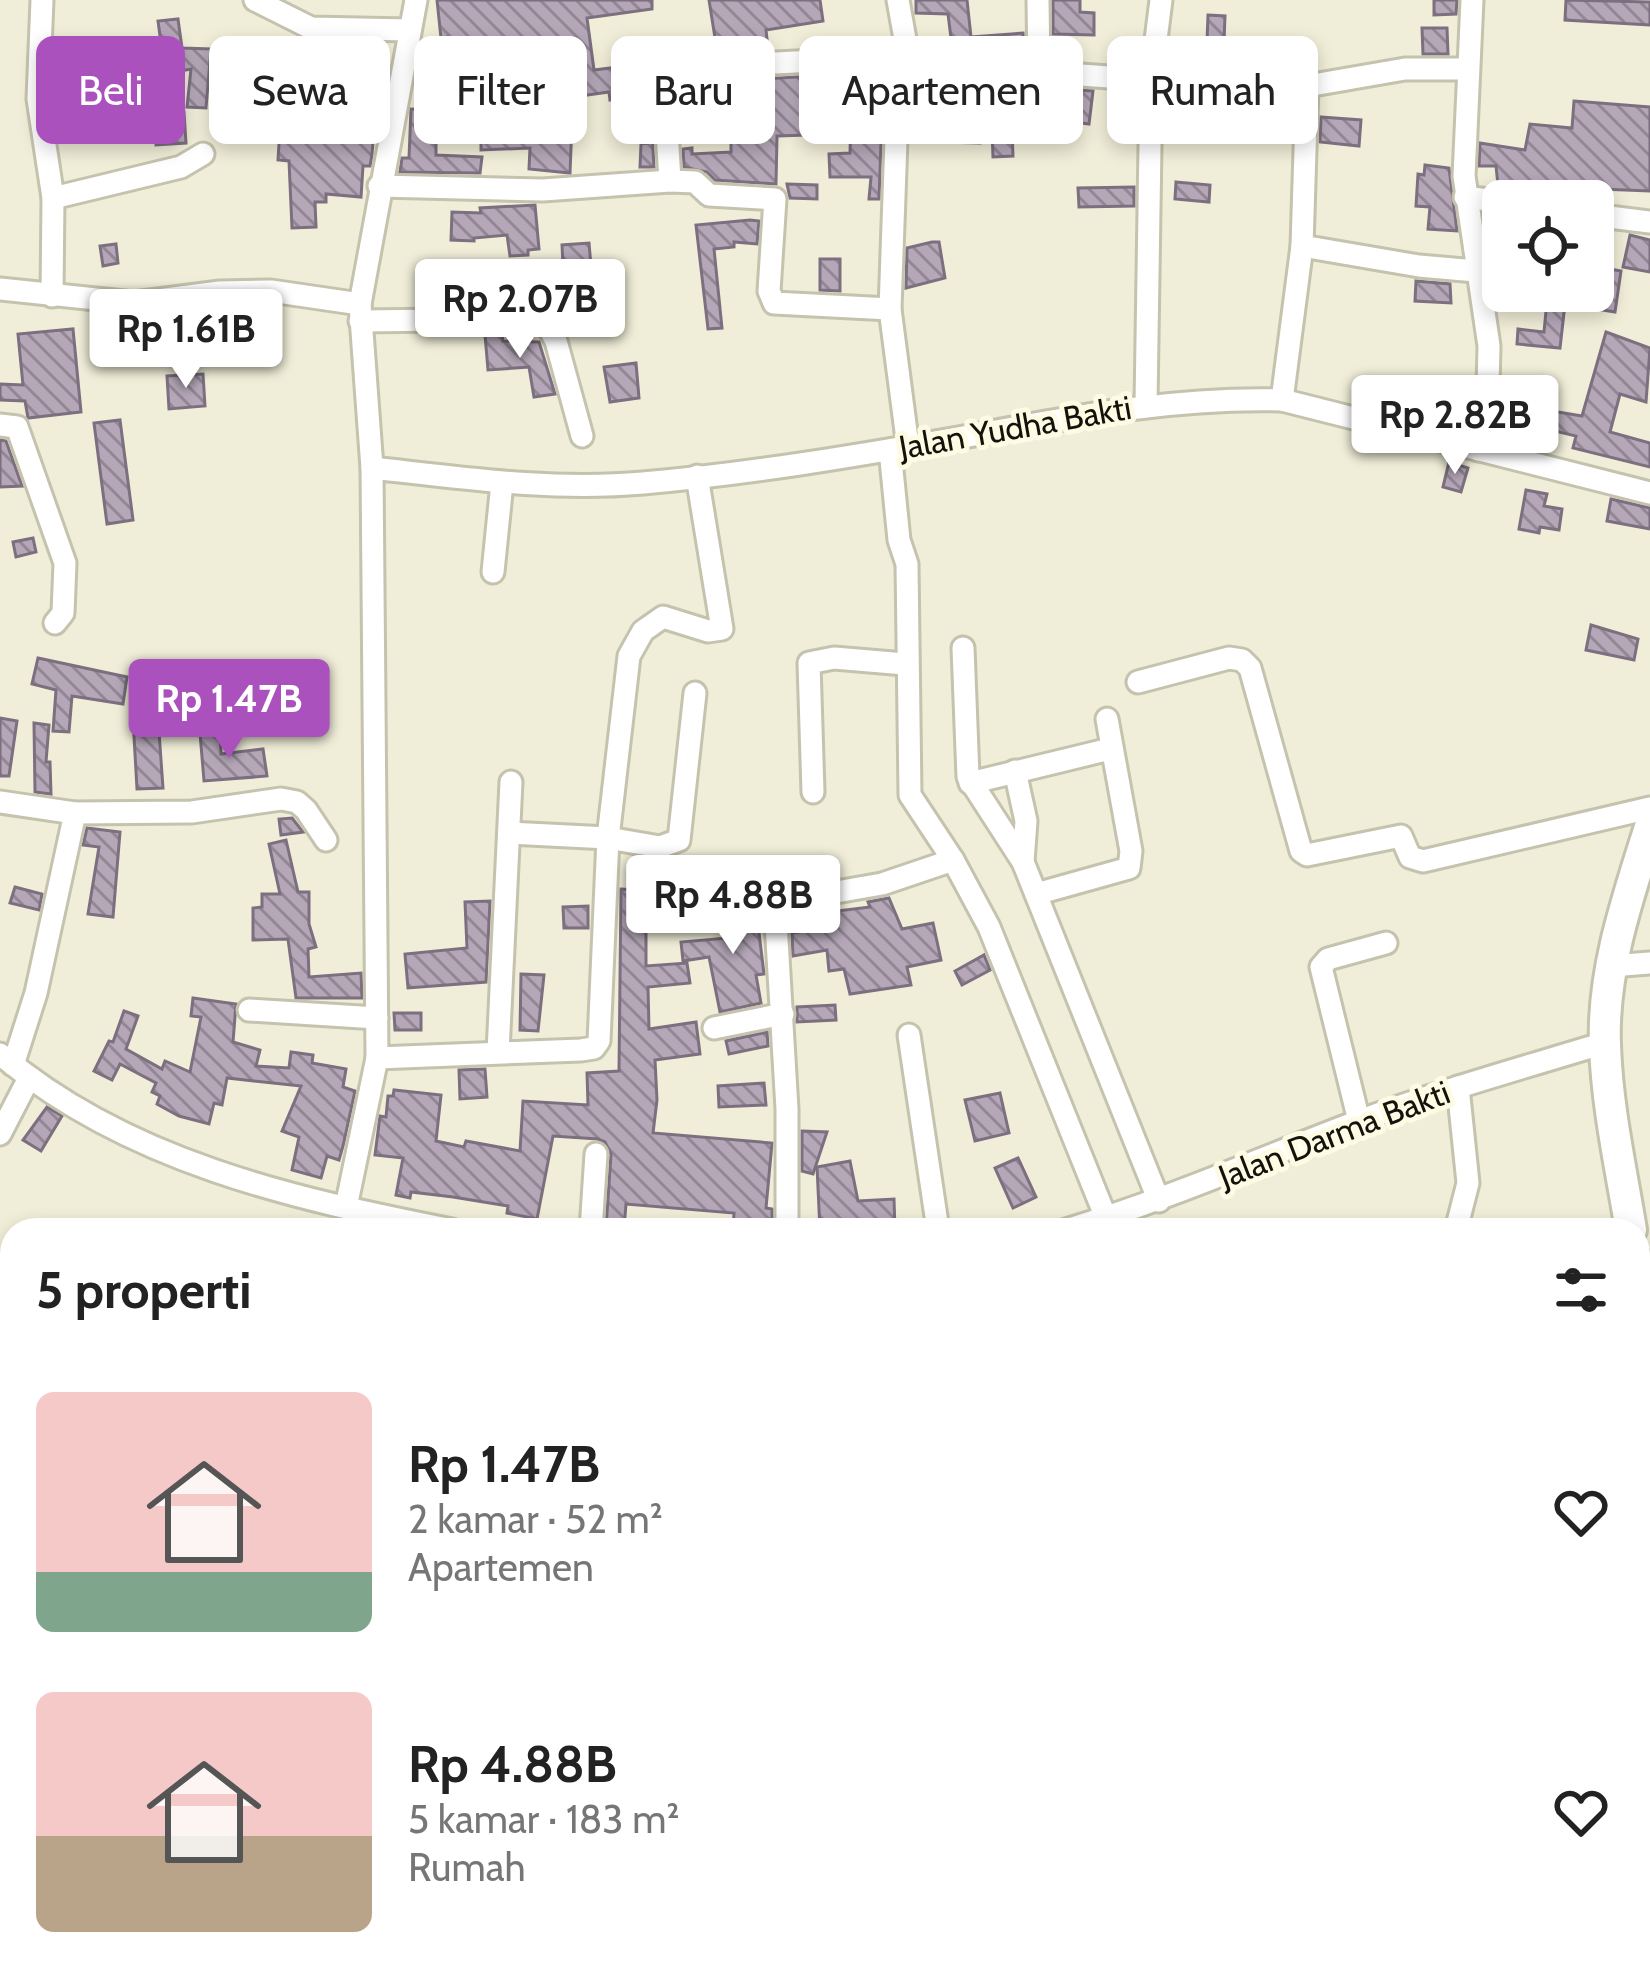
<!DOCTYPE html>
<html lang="id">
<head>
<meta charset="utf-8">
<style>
	body { margin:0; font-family:Cabin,sans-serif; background:#f2f2f2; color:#222; height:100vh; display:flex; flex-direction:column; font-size:45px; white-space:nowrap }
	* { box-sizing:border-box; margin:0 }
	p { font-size:39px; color:#767676 }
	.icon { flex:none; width:66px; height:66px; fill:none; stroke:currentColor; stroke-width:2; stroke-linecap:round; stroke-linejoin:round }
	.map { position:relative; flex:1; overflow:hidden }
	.panel { position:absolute; left:0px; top:1218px; width:1650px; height:771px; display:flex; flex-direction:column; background:#fff; border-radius:36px 36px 0 0; box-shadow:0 6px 18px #0003 }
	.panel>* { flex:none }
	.guide { position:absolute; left:36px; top:36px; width:1578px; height:108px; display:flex; gap:24px }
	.controls { position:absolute; left:1482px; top:180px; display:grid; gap:24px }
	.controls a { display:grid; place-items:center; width:132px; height:132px; border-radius:18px; background:#fff; box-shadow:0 6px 18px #0003; font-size:60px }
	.price { position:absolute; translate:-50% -102px; padding:0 27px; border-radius:12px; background:#fff; color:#222; font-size:39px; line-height:78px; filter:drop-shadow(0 3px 6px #0008) }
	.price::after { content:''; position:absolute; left:50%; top:72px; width:36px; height:27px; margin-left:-18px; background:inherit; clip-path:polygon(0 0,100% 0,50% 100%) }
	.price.current { background:#aa51bd; color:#fff }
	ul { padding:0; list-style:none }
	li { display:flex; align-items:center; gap:36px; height:300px; padding:0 36px }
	li span { display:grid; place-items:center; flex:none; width:336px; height:240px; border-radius:18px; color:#555 }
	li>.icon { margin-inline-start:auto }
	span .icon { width:144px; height:144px; fill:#fffc; stroke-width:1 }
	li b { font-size:51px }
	h2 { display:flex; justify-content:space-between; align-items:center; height:144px; padding:0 36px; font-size:51px }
	.chip { padding:0 42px; border-radius:18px; background:#fff; box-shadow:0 6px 18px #0003; font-size:42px; line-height:108px }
	.chip.current { background:#aa51bd; color:#fff }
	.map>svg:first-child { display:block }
</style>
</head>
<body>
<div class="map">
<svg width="1650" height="1988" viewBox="0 0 1650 1988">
	<defs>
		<pattern id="building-back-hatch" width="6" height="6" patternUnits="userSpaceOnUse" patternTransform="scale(3)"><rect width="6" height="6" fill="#b5a7b8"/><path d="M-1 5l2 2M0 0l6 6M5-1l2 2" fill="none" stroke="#928794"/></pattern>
	</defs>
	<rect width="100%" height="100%" fill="#f0eed8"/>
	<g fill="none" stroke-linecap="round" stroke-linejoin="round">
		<g stroke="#aaa687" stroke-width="33">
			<polyline points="0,1849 12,1853"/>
			<polyline points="1347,1977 1352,1988"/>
		</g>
	</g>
	<g fill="url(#building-back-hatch)" stroke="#7c6f7f" stroke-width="3">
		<polygon points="437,0 652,0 652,9 587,18 594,70 657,62 649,82 654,167 640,167 641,144 648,143 644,95 610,100 609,92 573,97 570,173 529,169 530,148 481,150 481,128 436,125 436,155 482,157 480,173 400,172 402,158 409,158 411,109 482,111 482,106 499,106 491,72 449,75 447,37 441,38"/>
		<polygon points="709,0 820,0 823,21 766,30 768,48 690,52 689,48 716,44"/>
		<polygon points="916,0 967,0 971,37 1023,33 1024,55 952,46 948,14 916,13"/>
		<polygon points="1053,0 1080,0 1080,12 1094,13 1094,35 1053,34"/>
		<polygon points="1434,0 1457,0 1456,14 1434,15"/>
		<polygon points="1566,0 1650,2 1650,25 1565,20"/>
		<polygon points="1208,15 1225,16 1223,68 1206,67"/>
		<polygon points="178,19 182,48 211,49 206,108 187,107 191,69 122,82 116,52 161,43 158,21"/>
		<polygon points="1422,28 1447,28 1448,54 1423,54"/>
		<polygon points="913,72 940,75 938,97 913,93"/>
		<polygon points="848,74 845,99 809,97 807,135 777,136 776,184 715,180 707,172 684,167 683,149 692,148 692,154 731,152 731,104 680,105 679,84"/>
		<polygon points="1076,90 1093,91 1089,124 1073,122"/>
		<polygon points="1574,101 1650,107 1650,191 1498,185 1496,166 1479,166 1480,143 1525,150 1530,124 1572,128"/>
		<polygon points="184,112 186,143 156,145 155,114"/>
		<polygon points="281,112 375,118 372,154 370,166 363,166 361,197 326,194 326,202 315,202 316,227 292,228 289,161 278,160"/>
		<polygon points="851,115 882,115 879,199 869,199 871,177 830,177 829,154 850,153"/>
		<polygon points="1258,115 1287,115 1287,134 1258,133"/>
		<polygon points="1321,117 1361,120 1359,146 1320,142"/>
		<polygon points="940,118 981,119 980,143 939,142"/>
		<polygon points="1012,130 1013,156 993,157 992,131"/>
		<polygon points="1425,165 1449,168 1457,231 1428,229 1430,207 1416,206 1418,174 1424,175"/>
		<polygon points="1176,182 1210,185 1209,202 1175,199"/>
		<polygon points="787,184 817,185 817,199 790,198"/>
		<polygon points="1134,187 1134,206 1079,207 1078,188"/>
		<polygon points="535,205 539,249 528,250 528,255 510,256 507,235 474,238 474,241 451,240 452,212 481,213 480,208"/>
		<polygon points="750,220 759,221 757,244 734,242 734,247 714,249 722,328 708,329 696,225"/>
		<polygon points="1630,235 1650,240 1650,272 1623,267"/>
		<polygon points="932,242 939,242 945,278 906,288 907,248"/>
		<polygon points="589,243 594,300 601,299 603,322 566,325 562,245"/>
		<polygon points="116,244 118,263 103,266 100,246"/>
		<polygon points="820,259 840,259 840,291 820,290"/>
		<polygon points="1593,266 1621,271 1615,312 1565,304 1560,348 1517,344 1518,329 1544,332 1547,301 1535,299 1535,291 1593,291"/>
		<polygon points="508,281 510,304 491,305 490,282"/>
		<polygon points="1416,281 1450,284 1451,303 1415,301"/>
		<polygon points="73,329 81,412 28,418 25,401 0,400 0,384 23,385 18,334"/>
		<polygon points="1606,332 1650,348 1646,402 1620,394 1610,432 1650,443 1650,467 1573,448 1576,436 1501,418 1504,403 1582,416"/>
		<polygon points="502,334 503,341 539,342 555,394 534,397 529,367 488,370 485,335"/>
		<polygon points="636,363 639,398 610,402 604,367"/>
		<polygon points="203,374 205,406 169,409 167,376"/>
		<polygon points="1437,395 1453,397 1450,423 1434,422"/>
		<polygon points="120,420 133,520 107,524 94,423"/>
		<polygon points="0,440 6,441 22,486 0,487"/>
		<polygon points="1449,462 1468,468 1461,492 1443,487"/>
		<polygon points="1526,490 1547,494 1544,506 1562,509 1559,530 1540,527 1539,533 1519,529"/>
		<polygon points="1611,499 1650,508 1650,529 1607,521"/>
		<polygon points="33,538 36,552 16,557 13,542"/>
		<polygon points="1591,625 1638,639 1634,660 1586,650"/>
		<polygon points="38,658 127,677 123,704 72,696 69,732 53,731 56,690 32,684"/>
		<polygon points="286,685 288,702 258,706 256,688"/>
		<polygon points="0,718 17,721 9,776 0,776"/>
		<polygon points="158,718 163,788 137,789 133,719"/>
		<polygon points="34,723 49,725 46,762 50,762 51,794 35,792"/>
		<polygon points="220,731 221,754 263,749 267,776 204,781 200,733"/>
		<polygon points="292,818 303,832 281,835 279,819"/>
		<polygon points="87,828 120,832 113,917 88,914 99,847 83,845"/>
		<polygon points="286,840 298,892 309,892 309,924 316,947 308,949 309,977 361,973 362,998 296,998 288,939 253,940 253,908 262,907 262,894 280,894 269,844"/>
		<polygon points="15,887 42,894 39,910 10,903"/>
		<polygon points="621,889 661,892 659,916 646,915 646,966 687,963 690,983 648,987 649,1029 696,1022 700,1054 655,1060 657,1100 653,1133 772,1143 766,1208 772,1209 772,1230 733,1230 734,1213 626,1204 624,1229 606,1228 611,1154 605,1142 598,1139 553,1136 537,1219 507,1213 508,1206 453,1197 411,1192 410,1198 396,1195 403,1158 375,1155 380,1116 386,1117 388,1096 393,1096 394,1090 441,1095 436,1141 464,1147 466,1141 520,1151 523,1101 588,1105 587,1073 619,1071"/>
		<polygon points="889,898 902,929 933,923 941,960 907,967 911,985 850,994 844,969 829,971 827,950 793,956 792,933 831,927 829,912 870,907 868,902"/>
		<polygon points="755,900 764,974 756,975 761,1003 720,1012 709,957 683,961 681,942 728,938 725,903"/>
		<polygon points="490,901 486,982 408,988 405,954 467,948 465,902"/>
		<polygon points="588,906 588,928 564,928 563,907"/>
		<polygon points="984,955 990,970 962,985 955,971"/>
		<polygon points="521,974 544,975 538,1031 520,1030"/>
		<polygon points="193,998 236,1004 233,1042 260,1050 256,1066 289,1068 291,1052 313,1055 312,1063 346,1069 343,1087 355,1091 343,1146 339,1160 327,1156 321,1178 292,1170 299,1137 282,1131 301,1086 227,1078 222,1105 214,1103 209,1124 179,1116 157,1104 160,1096 152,1092 156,1083 120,1064 112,1080 94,1071 109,1041 113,1042 124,1011 138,1016 126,1049 162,1069 165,1061 190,1072 201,1017 191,1016"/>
		<polygon points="835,1005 836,1020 797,1022 797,1007"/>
		<polygon points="394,1013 421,1013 421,1030 395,1030"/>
		<polygon points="767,1032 768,1046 729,1054 726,1041"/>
		<polygon points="485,1069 487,1097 460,1099 459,1070"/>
		<polygon points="764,1083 766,1105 719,1107 718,1086"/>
		<polygon points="1000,1093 1009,1133 975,1141 965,1100"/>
		<polygon points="47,1107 62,1116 41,1151 23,1140"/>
		<polygon points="802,1131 827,1132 813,1174 802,1171"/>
		<polygon points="1018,1158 1036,1197 1013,1208 995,1168"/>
		<polygon points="850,1161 858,1201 894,1199 895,1230 820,1230 817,1167"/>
	</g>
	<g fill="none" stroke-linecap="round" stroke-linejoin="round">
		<defs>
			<g id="minor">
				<polyline points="42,0 38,99 53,198 52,296"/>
				<polyline points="255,0 311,28 409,30"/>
				<polyline points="898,0 908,56"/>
				<polyline points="1038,0 1039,72"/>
				<polyline points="1472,0 1464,176 1489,346 1488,387 1478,450"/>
				<polyline points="899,56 890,309 908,447"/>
				<polyline points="670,181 695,182 709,195 775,199 769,291 774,303 890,309"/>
				<polyline points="379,186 543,190 670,181 664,81 668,72 679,68 908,56 1039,72 1151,80 1161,0"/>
				<polyline points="1465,197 1503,202"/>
				<polyline points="53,198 181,167 203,154"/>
				<polyline points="1593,215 1650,222"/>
				<polyline points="1302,246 1419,266 1476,271"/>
				<polyline points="0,289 134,303 220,292 271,291 360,304 416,0"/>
				<polyline points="360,321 537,319 549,328 556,341 582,436"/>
				<polyline points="1282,400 1302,246 1307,86"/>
				<polyline points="1146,404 1151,80 1307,86 1405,69 1468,69"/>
				<polyline points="0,425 17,427 65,563 63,613 55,623"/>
				<polyline points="890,450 899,540 907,564 910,795 953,860 989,927 1106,1218"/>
				<path d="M372,468C463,478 551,491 643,483C748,474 854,456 958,438C1068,418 1170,397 1282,400L1650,493"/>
				<polyline points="493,572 502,483"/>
				<polyline points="963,648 968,777 1023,862 1159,1201"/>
				<polyline points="1138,682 1229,658 1242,660 1250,668 1301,851 1307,855 1401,836 1410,857 1423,861 1650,808"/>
				<polyline points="1015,771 1026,821 1023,862"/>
				<polyline points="970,783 1110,749"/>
				<polyline points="813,792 809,663 834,658 905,664"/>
				<polyline points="0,802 75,813"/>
				<polyline points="509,833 608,838 660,847 679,840 695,693"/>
				<polyline points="1036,894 1129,868 1131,851 1107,719"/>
				<polyline points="1611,966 1650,963"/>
				<polyline points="249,1010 377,1018"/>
				<polyline points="714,1028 783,1014"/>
				<polyline points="909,1035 938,1230"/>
				<polyline points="498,1052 511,782"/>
				<path d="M0,1054C126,1161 294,1199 452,1230"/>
				<polyline points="377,1058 581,1050 594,1048 599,1041 608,838 629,656 643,631 663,617 708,631 722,629 697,476"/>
				<polyline points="13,1065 36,993 75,813 192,812 281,799 297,802 306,810 326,840"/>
				<polyline points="1359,1121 1321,967 1328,959 1386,943"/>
				<polyline points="0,1134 29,1078"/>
				<polyline points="346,1207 377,1058 372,468 360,304"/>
				<polyline points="591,1230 596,1154"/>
				<polyline points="787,1230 787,1109 775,906 779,902 882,884 953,860"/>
				<path d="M1066,1230C1166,1200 1261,1158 1359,1121C1439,1091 1522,1068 1604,1043"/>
				<polyline points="1456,1230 1468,1183 1458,1087"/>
				<polyline points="0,1316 12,1320"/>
				<polyline points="0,1506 12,1508"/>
				<polyline points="1638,1541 1650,1538"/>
				<polyline points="0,1620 12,1620"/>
				<polyline points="1638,1835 1650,1835"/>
				<polyline points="0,1904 12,1908"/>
				<polyline points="1638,1971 1650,1972"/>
				<polyline points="79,1977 86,1988"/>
				<polyline points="854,1977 863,1988"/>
			</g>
			<g id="highway">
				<path d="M1631,1230C1621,1169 1607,1107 1605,1045C1602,971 1628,897 1650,827"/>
				<polyline points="1638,1262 1650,1323"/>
			</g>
		</defs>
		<use href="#minor" stroke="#c5c2ad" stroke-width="27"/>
		<use href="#highway" stroke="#c5c2ad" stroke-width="36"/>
		<use href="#minor" stroke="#fff" stroke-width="21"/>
		<use href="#highway" stroke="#fff" stroke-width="30"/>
	</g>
	<g text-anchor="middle" stroke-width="10" stroke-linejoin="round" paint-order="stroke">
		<g font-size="33" fill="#13120b" stroke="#fefbe5">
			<text transform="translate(1015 427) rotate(-10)" y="12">Jalan Yudha Bakti</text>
			<text transform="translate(1334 1134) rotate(-21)" y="12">Jalan Darma Bakti</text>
		</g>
	</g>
</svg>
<div class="controls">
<a><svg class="icon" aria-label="locate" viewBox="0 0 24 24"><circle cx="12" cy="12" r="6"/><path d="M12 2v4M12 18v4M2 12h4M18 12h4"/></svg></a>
</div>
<b class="price" style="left:520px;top:361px">Rp 2.07B</b>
<b class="price" style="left:186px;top:391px">Rp 1.61B</b>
<b class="price" style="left:1455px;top:477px">Rp 2.82B</b>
<b class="price current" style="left:229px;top:761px">Rp 1.47B</b>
<b class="price" style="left:733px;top:957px">Rp 4.88B</b>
<div class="guide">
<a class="chip current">Beli</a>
<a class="chip">Sewa</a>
<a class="chip">Filter</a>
<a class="chip">Baru</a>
<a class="chip">Apartemen</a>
<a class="chip">Rumah</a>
</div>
<section class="panel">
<h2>5 properti<svg class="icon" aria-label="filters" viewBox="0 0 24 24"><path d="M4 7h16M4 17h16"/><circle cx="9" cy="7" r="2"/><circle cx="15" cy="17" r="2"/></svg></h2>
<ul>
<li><span style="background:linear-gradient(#f6c9c9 75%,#7fa58c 0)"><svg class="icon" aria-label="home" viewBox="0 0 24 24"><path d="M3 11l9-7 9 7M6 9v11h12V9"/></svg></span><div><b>Rp 1.47B</b><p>2 kamar · 52 m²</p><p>Apartemen</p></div><svg class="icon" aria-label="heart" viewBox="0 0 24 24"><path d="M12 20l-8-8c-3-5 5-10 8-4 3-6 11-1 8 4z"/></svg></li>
<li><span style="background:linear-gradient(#f6c9c9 60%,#b9a48a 0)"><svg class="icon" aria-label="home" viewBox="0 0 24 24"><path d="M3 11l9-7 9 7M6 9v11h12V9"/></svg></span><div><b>Rp 4.88B</b><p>5 kamar · 183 m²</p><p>Rumah</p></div><svg class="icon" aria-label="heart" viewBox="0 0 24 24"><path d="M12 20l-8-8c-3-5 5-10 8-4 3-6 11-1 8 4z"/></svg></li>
</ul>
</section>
</div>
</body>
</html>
